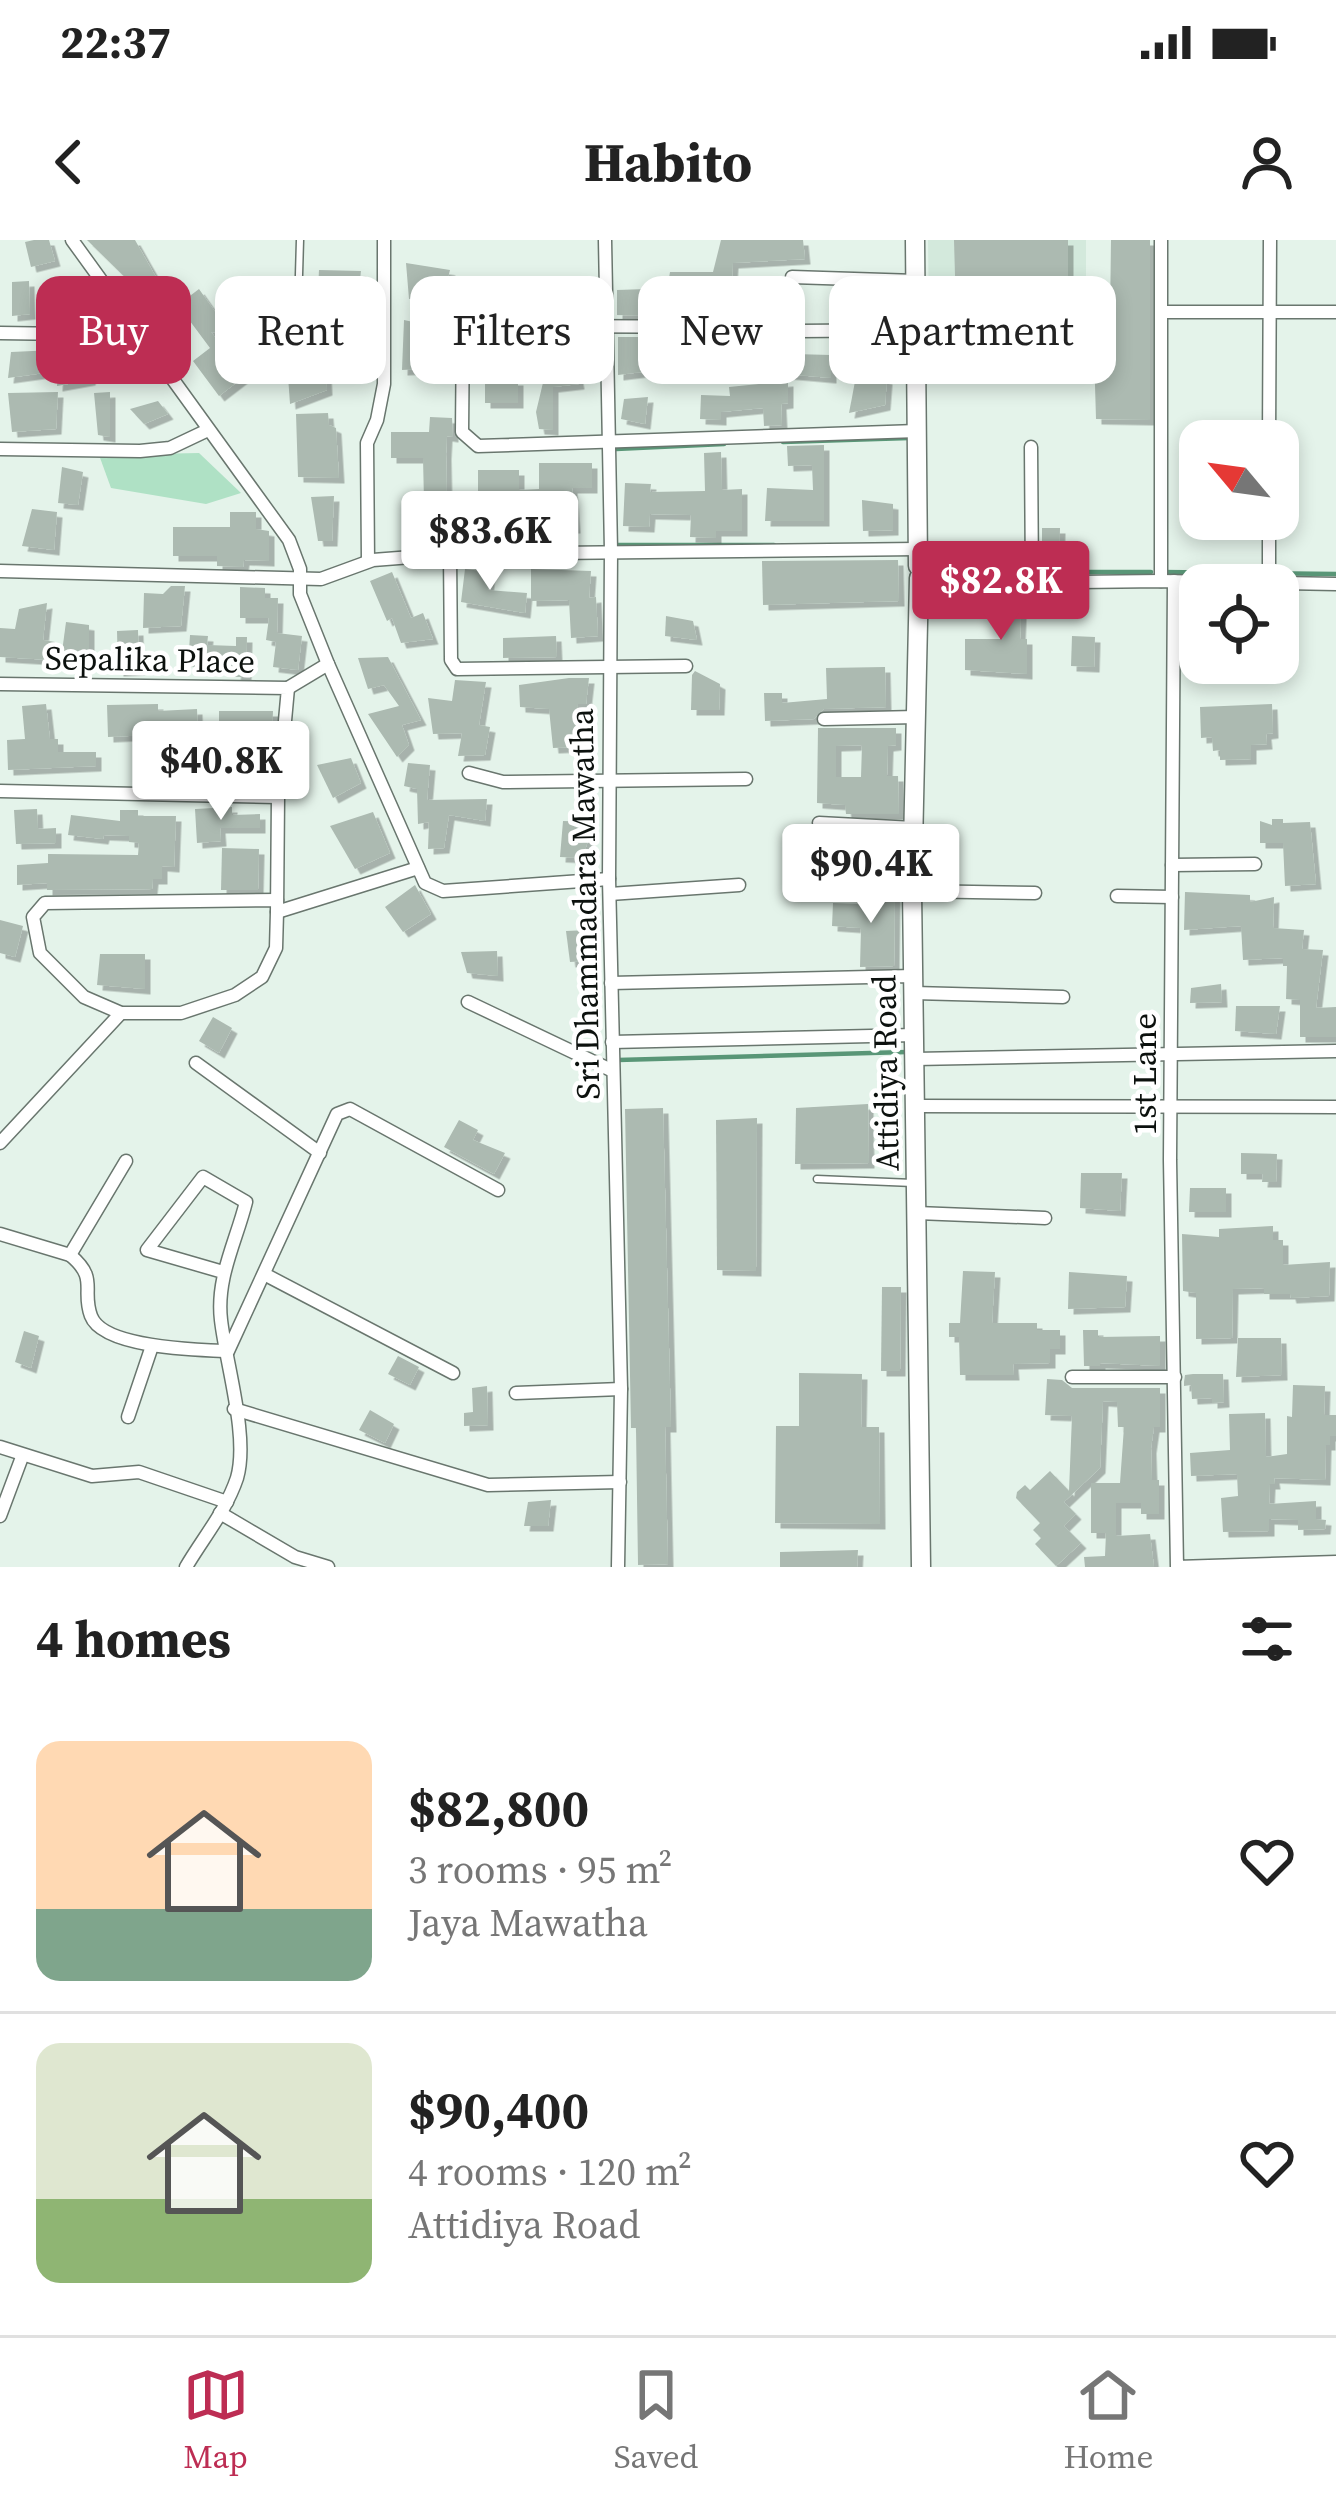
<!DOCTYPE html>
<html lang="en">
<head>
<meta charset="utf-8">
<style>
	body { margin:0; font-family:"Source Serif 4",serif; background:#f6f6f6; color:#222; height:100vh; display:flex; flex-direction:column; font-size:45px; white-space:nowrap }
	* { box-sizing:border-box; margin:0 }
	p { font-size:39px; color:#767676 }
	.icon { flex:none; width:66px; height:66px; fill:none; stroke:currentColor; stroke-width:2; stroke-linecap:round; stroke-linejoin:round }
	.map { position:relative; height:1327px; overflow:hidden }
	.details { display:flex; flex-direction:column; background:#fff; flex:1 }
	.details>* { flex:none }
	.guide { position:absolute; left:36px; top:36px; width:1266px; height:108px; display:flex; gap:24px }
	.needle { width:78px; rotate:299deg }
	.fabs { position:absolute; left:1179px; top:180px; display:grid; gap:24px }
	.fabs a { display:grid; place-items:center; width:120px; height:120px; border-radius:24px; background:#fff; box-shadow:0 6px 18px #0003; font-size:60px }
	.price { position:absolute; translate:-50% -102px; padding:0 27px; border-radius:12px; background:#fff; color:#222; font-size:39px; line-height:78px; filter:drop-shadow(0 3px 6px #0008) }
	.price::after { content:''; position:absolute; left:50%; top:72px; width:36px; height:27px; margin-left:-18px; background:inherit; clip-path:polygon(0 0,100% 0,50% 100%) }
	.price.active { background:#bd2d53; color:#fff }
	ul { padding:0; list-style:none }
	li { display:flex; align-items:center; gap:36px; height:300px; padding:0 36px }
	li+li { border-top:3px solid #e0e0e0 }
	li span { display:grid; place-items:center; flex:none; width:336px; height:240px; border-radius:24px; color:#555 }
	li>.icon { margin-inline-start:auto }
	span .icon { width:144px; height:144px; fill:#fffc; stroke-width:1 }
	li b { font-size:51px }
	h2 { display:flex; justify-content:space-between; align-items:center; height:144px; padding:0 36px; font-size:51px }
	.chip { padding:0 42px; border-radius:24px; background:#fff; box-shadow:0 6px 18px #0003; font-size:42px; line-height:108px }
	.chip.active { background:#bd2d53; color:#fff }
	.status { display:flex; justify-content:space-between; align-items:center; height:84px; padding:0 60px; background:#fff; direction:ltr }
	.status svg { height:33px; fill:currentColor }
	header { display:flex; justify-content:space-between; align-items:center; height:156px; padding:0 36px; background:#fff; font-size:54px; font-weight:700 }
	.menu { display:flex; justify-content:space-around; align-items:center; height:168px; border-top:3px solid #e0e0e0; background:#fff; font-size:33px; color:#767676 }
	.menu a { display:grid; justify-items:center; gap:6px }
	.menu .active { color:#bd2d53 }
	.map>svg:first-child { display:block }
</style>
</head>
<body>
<div class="status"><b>22:37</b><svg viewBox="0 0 49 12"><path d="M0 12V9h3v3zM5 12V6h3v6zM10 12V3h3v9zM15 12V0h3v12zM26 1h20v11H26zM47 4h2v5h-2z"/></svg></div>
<header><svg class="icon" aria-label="back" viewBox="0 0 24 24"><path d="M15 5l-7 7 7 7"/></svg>Habito<svg class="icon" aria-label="person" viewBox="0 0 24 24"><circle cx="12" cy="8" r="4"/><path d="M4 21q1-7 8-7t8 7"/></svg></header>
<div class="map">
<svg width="1336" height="1327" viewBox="0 0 1336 1327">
	<defs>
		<filter id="shadow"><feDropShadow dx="5.5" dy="5.5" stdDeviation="0" flood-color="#0004"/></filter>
	</defs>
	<rect width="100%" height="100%" fill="#e4f3ea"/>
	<polygon fill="#d3e9dc" points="928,0 1086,0 1086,75 929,78"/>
	<polygon fill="#afe1c5" points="199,213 241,253 206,264 111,248 99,215"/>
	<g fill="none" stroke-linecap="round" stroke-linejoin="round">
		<g stroke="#599677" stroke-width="4.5">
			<polyline points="783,202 909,198"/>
			<polyline points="616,209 724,204"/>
			<polyline points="618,305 774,305"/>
			<polyline points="925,332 1021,332"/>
			<polyline points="1042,332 1151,332"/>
			<polyline points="1162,332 1336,334"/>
			<polyline points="618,820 907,812"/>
		</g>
	</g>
	<g fill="#acbab1" fill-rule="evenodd" filter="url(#shadow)">
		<polygon points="34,0 49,0 55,21 31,27 25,2"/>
		<polygon points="87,0 135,0 157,39 133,45"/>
		<polygon points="721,0 803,0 805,19 733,23 730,67 703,68 703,64 664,67 670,32 713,32"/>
		<polygon points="954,0 1068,0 1068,73 956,71"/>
		<polygon points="1111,0 1150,0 1150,180 1096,179 1093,78 1110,77"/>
		<polygon points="406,23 450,30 444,54 409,59"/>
		<polygon points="319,30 361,31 360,40 318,49"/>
		<polygon points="517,37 545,40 581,37 577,59 536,57 536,61 511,65"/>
		<polygon points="29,41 30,74 12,76 12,42"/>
		<polygon points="764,46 795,56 798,78 791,78 789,90 793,114 831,115 831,138 728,129 729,121 618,135 618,97 721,97 765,103 770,86 762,77"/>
		<polygon points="156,47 165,54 149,78 133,67"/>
		<polygon points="199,49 230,93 211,92 245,136 219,156 193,121 210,108 178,65"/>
		<polygon points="646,49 658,76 617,75 617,50"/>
		<polygon points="233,70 297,80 296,97 231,93"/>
		<polygon points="404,80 418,83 419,129 402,130"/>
		<polygon points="55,110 56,118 96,118 90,140 57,146 58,131 8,138 11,112"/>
		<polygon points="575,121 579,144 553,147 553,190 539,189 536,172 547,126"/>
		<polygon points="287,122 326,132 327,150 290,164"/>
		<polygon points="857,131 887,139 885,165 849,173"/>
		<polygon points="485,132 504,133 504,140 518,140 518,163 485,163"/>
		<polygon points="788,141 788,163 781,164 782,185 764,186 763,168 721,172 721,180 700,179 701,155 730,156 729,147"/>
		<polygon points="58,152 56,189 12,192 8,153"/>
		<polygon points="110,152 110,197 98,195 94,153"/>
		<polygon points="648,157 645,184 621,179 624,159"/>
		<polygon points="158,161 168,174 144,184 130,169"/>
		<polygon points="328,173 329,185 336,188 339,238 298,237 296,174"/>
		<polygon points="430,177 452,178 453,197 447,196 446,214 447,260 424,261 423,218 391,218 391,192 429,192"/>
		<polygon points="824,205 824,281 765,281 767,248 813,250 812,225 788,226 787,206"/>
		<polygon points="721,212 722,250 742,249 742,291 716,291 716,298 690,297 691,275 650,274 649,287 623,286 625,243 651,244 650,252 705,251 704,213"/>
		<polygon points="539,223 592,223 592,248 572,248 575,288 542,290 542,295 515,297 515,300 494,301 494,293 460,293 461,262 478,262 478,230 519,230 519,250 539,249"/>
		<polygon points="62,227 83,232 78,265 58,263"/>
		<polygon points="334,256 332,301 318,301 311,257"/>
		<polygon points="862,260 893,264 893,290 863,291"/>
		<polygon points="32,269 57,272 54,310 22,306"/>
		<polygon points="230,272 256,272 256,289 269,291 269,321 244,320 243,327 217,326 217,316 173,316 173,287 230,287"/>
		<polygon points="1042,288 1060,288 1059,324 1042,324"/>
		<polygon points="898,320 899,361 763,365 762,321"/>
		<polygon points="465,329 490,332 488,350 527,353 525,373 461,362"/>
		<polygon points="531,329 591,331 589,358 596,357 598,396 571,398 569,360 531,361"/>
		<polygon points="392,332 411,378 423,373 433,399 401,403 392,378 387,381 370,341"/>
		<polygon points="171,346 185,346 181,386 143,388 144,353 163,354"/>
		<polygon points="240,347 265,348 265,358 278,358 277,393 302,396 298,430 273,427 276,402 266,400 269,378 240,378"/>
		<polygon points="1002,353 1022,353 1020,399 1027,399 1027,434 965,430 965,399 1000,399"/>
		<polygon points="47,363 43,400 55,402 51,420 0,417 0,388 15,389 19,369"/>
		<polygon points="666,376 693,381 697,400 665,396"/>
		<polygon points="66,382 89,385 89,418 62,412"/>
		<polygon points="138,390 139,430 118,431 117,391"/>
		<polygon points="190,395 208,396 207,405 236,406 236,397 247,397 246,437 235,437 236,425 188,427"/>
		<polygon points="556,396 557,417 503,418 503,398"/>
		<polygon points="1072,396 1095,397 1094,427 1071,426"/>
		<polygon points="388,417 421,480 402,485 409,505 397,517 368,474 399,466 384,445 368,449 358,418"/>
		<polygon points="885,427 886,467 824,469 814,479 765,481 764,453 782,453 782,463 827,459 826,428"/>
		<polygon points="695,431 720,444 719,470 691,470 692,435"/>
		<polygon points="569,438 589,438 586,464 578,464 574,507 553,508 549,469 520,467 519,445"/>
		<polygon points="455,440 486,442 479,485 490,487 485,515 458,516 462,493 433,494 428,458 452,461"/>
		<polygon points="46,464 50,499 58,499 58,512 96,512 96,526 8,530 7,500 25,499 22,466"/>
		<polygon points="158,464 158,471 197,469 198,493 188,493 188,499 171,499 170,494 108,497 107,465"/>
		<polygon points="1272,464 1273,493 1266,494 1267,504 1251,505 1251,519 1220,520 1220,510 1213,511 1212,497 1201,498 1200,467"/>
		<polygon points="219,471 273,471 272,493 219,493"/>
		<path d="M818,488H896V505L888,506L887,536H898L899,574H846L845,565L817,563ZM862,505L861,537H836V506Z"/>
		<polygon points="226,510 250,512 247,542 223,539"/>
		<polygon points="351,518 361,543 333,558 317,525"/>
		<polygon points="408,523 430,525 427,560 487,559 485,581 449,575 444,608 428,609 429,582 418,584 417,549 404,546"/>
		<polygon points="232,567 232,575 260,574 260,588 220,588 221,601 197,603 195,569"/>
		<polygon points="37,569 38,589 56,588 56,603 16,604 14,570"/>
		<polygon points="120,570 138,570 138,576 176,576 174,627 162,626 162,639 153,639 152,649 47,650 47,643 17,645 17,625 48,623 48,614 138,615 139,603 129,602 129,596 104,595 103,599 68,595 71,575 120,581"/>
		<polygon points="373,572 390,613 355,629 330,586"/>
		<polygon points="1272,579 1283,579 1283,583 1310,582 1316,644 1285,646 1283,603 1260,603 1260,581 1272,585"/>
		<polygon points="563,581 593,582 583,618 560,617"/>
		<rect x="850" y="597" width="26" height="30"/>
		<polygon points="222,608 259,609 258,650 221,650"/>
		<polygon points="415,645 431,674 403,692 385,667"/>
		<polygon points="865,650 895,650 894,726 860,727 861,688 832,686 833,663 865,664"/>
		<polygon points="1185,652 1250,655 1250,662 1274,657 1273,688 1304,690 1302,709 1323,710 1316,768 1336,767 1336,797 1300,797 1300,760 1286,759 1287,726 1283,726 1283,718 1243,720 1241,686 1184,690"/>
		<polygon points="0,680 23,686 15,717 0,713"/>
		<polygon points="588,690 586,721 570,722 566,691"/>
		<polygon points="497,711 498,736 467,733 461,712"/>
		<polygon points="100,714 145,714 145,749 97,745"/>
		<polygon points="1221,744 1222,762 1190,763 1191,748"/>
		<polygon points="1236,766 1280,766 1276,794 1235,791"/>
		<polygon points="213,777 232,788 219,813 199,801"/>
		<polygon points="868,864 869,923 795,924 796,868"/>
		<polygon points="663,868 671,1187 665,1187 668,1324 638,1325 636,1188 631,1188 625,869"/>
		<polygon points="757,878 756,1031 717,1030 716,880"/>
		<polygon points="459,880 478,890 473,900 505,913 494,934 444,907"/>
		<polygon points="1241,913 1277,914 1276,942 1262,942 1263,934 1241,934"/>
		<polygon points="1081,933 1122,933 1120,971 1080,968"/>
		<polygon points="1190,948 1226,948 1226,972 1189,972"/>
		<polygon points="1273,986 1273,1000 1283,1000 1283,1025 1330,1022 1329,1056 1291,1058 1290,1054 1264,1054 1264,1048 1233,1049 1232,1098 1196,1099 1196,1053 1183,1051 1182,994 1219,997 1219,989"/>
		<polygon points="963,1031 995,1032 992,1083 1037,1083 1037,1090 1060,1090 1060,1109 1050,1109 1050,1123 1013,1124 1014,1135 960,1135 959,1097 949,1097 949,1083 960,1083"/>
		<polygon points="1069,1032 1127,1036 1125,1067 1068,1069"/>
		<polygon points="882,1047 901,1047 900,1131 881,1131"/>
		<polygon points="1083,1090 1098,1090 1098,1097 1160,1096 1160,1126 1100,1123 1100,1126 1084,1126"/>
		<polygon points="24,1091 39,1096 31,1128 15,1122"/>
		<polygon points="1238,1098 1281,1098 1282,1135 1236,1137"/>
		<polygon points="398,1116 419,1127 410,1145 388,1134"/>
		<polygon points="799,1133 862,1134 861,1187 879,1187 880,1284 775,1283 776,1186 799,1186"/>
		<polygon points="1193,1134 1223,1134 1224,1162 1212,1163 1212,1158 1192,1159 1191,1145 1184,1146 1184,1142 1185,1135"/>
		<polygon points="1047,1139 1062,1140 1072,1148 1160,1148 1160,1187 1154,1187 1151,1208 1152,1240 1159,1240 1159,1274 1141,1274 1141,1263 1116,1263 1116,1296 1150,1294 1154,1327 1085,1327 1084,1317 1105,1316 1106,1293 1091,1293 1091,1243 1120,1243 1124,1187 1118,1187 1117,1162 1103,1161 1100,1228 1064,1262 1076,1274 1064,1286 1081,1303 1056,1326 1035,1304 1041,1298 1033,1290 1040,1283 1016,1258 1017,1252 1025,1245 1030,1250 1050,1231 1069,1251 1072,1176 1045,1175"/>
		<polygon points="1293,1145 1325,1146 1324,1175 1336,1175 1336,1196 1330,1196 1330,1205 1326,1205 1325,1240 1274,1238 1275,1244 1270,1244 1269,1264 1316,1261 1316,1279 1326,1280 1325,1289 1298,1290 1298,1280 1269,1279 1269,1291 1223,1292 1221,1258 1238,1256 1237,1234 1191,1236 1190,1213 1230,1210 1229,1174 1265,1173 1266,1217 1287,1214 1287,1176 1292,1177"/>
		<polygon points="487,1146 488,1185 464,1186 464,1173 473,1172 472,1148"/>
		<polygon points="370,1170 394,1184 385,1203 359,1190"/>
		<polygon points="551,1260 548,1286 524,1286 528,1262"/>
		<polygon points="858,1310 857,1327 780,1327 780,1312"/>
	</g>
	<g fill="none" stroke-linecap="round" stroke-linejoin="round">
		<defs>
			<g id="service">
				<polyline points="298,69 300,0"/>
				<polyline points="920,81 1072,83"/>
				<polyline points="817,939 913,943"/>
			</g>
			<g id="minor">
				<polyline points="72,0 289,300 300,329 300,354 328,424 425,643 443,651 609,639"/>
				<polyline points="605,0 611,311 609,639 621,1149 618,1327"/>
				<polyline points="792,37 916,41"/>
				<polyline points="1162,72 1336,72"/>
				<path d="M760,87L526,86C504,83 483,69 463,84L462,192L478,206L917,191"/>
				<polyline points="799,91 916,90"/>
				<polyline points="0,93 68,94 127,78"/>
				<polyline points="1269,201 1270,0"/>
				<polyline points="1031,207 1032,342"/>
				<polyline points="0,209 140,211 170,208 208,190"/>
				<polyline points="450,314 451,420 457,429 686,426"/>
				<polyline points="368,321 367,203 377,180 384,144 384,0"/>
				<polyline points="0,331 321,339 373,320 450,314 918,309"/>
				<polyline points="1161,341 1161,0"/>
				<polyline points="1174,341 1170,920 1177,1327 1336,1322"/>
				<polyline points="1269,343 1269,279"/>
				<polyline points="919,344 1161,341 1336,344"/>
				<polyline points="0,444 288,448 278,557 277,672 418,628"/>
				<polyline points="288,448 328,424"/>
				<polyline points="824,479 916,477"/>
				<polyline points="469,533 503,542 746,539"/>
				<polyline points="0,551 278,557"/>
				<polyline points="819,583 914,588"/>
				<polyline points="1172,625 1255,624"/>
				<polyline points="912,651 1035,653"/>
				<polyline points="610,654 739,645"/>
				<polyline points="1117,656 1172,657"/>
				<polyline points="277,672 276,708 262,737 235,755 181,773 121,773 84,757 40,713 33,677 45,663 277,660"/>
				<polyline points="611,743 913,736"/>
				<polyline points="914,753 1063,757"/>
				<polyline points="468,762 613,831"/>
				<polyline points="612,802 915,795"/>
				<polyline points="915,819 1336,811"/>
				<polyline points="196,823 320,913"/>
				<polyline points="916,866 1336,867"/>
				<polyline points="0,903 121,773"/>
				<polyline points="917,973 1045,978"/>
				<path d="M0,994L70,1015C99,1039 81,1049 91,1076C103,1108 199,1110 228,1111L337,874L350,869L498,950"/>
				<polyline points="70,1015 126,921"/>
				<polyline points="264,1034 453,1133"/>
				<polyline points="1072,1137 1175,1137"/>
				<polyline points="516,1153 621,1149"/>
				<polyline points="234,1169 488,1245 620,1242"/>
				<polyline points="128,1177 152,1106"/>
				<polyline points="0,1207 92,1236 139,1232 227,1262"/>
				<polyline points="220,1273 295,1317 328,1327"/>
				<polyline points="0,1276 22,1217"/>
				<path d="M186,1327C203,1298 226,1271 237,1238C249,1197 226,1124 221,1080C216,1038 236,1002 246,962L203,937L147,1010L223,1032"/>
			</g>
			<g id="primary">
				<polyline points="915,0 918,326"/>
				<polyline points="919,338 912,651 921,1327"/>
			</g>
		</defs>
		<use href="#service" stroke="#69766e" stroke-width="9"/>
		<use href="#minor" stroke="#69766e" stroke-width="15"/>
		<use href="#primary" stroke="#69766e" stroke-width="21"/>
		<use href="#service" stroke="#fff" stroke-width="6"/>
		<use href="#minor" stroke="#fff" stroke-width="12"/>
		<use href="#primary" stroke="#fff" stroke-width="18"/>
	</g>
	<g text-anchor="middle" stroke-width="9" stroke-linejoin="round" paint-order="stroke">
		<g font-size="33" fill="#0c110e" stroke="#fff">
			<text transform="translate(150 419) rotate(1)" y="12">Sepalika Place</text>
			<text transform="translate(584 664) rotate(-91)" y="12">Sri Dhammadara Mawatha</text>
			<text transform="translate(885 833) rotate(-91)" y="12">Attidiya Road</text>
			<text transform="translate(1144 834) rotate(-90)" y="12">1st Lane</text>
		</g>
	</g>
</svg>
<div class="fabs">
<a><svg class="needle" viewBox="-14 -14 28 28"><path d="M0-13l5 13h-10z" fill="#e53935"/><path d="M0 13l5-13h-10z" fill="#767676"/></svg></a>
<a><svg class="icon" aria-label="locate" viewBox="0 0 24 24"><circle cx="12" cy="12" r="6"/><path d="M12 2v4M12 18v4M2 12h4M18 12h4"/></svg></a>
</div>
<b class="price" style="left:490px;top:353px">$83.6K</b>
<b class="price active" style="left:1001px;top:403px">$82.8K</b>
<b class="price" style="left:221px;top:583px">$40.8K</b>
<b class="price" style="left:871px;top:686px">$90.4K</b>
<div class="guide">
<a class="chip active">Buy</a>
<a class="chip">Rent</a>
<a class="chip">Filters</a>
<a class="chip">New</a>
<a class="chip">Apartment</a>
</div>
</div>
<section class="details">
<h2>4 homes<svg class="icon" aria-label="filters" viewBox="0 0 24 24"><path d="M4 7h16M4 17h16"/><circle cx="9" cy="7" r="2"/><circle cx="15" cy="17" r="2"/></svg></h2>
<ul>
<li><span style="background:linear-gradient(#ffd9b3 70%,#7fa58c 0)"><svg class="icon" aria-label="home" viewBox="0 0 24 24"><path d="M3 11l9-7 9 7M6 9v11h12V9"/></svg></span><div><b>$82,800</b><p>3 rooms · 95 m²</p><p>Jaya Mawatha</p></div><svg class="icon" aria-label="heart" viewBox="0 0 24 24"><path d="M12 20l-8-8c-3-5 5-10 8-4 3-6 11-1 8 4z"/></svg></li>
<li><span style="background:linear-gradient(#dfe7d0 65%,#8fb573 0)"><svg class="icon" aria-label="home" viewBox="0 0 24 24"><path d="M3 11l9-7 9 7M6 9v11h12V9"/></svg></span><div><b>$90,400</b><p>4 rooms · 120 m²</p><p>Attidiya Road</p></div><svg class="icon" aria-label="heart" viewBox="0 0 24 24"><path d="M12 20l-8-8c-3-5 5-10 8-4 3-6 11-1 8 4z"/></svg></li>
</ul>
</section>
<nav class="menu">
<a class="active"><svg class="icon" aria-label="map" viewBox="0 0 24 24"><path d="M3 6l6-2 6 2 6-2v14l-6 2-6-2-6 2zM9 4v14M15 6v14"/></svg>Map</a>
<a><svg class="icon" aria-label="saved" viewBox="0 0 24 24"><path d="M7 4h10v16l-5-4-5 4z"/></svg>Saved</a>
<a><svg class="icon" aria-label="home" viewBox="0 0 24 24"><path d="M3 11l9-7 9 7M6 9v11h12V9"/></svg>Home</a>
</nav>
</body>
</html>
